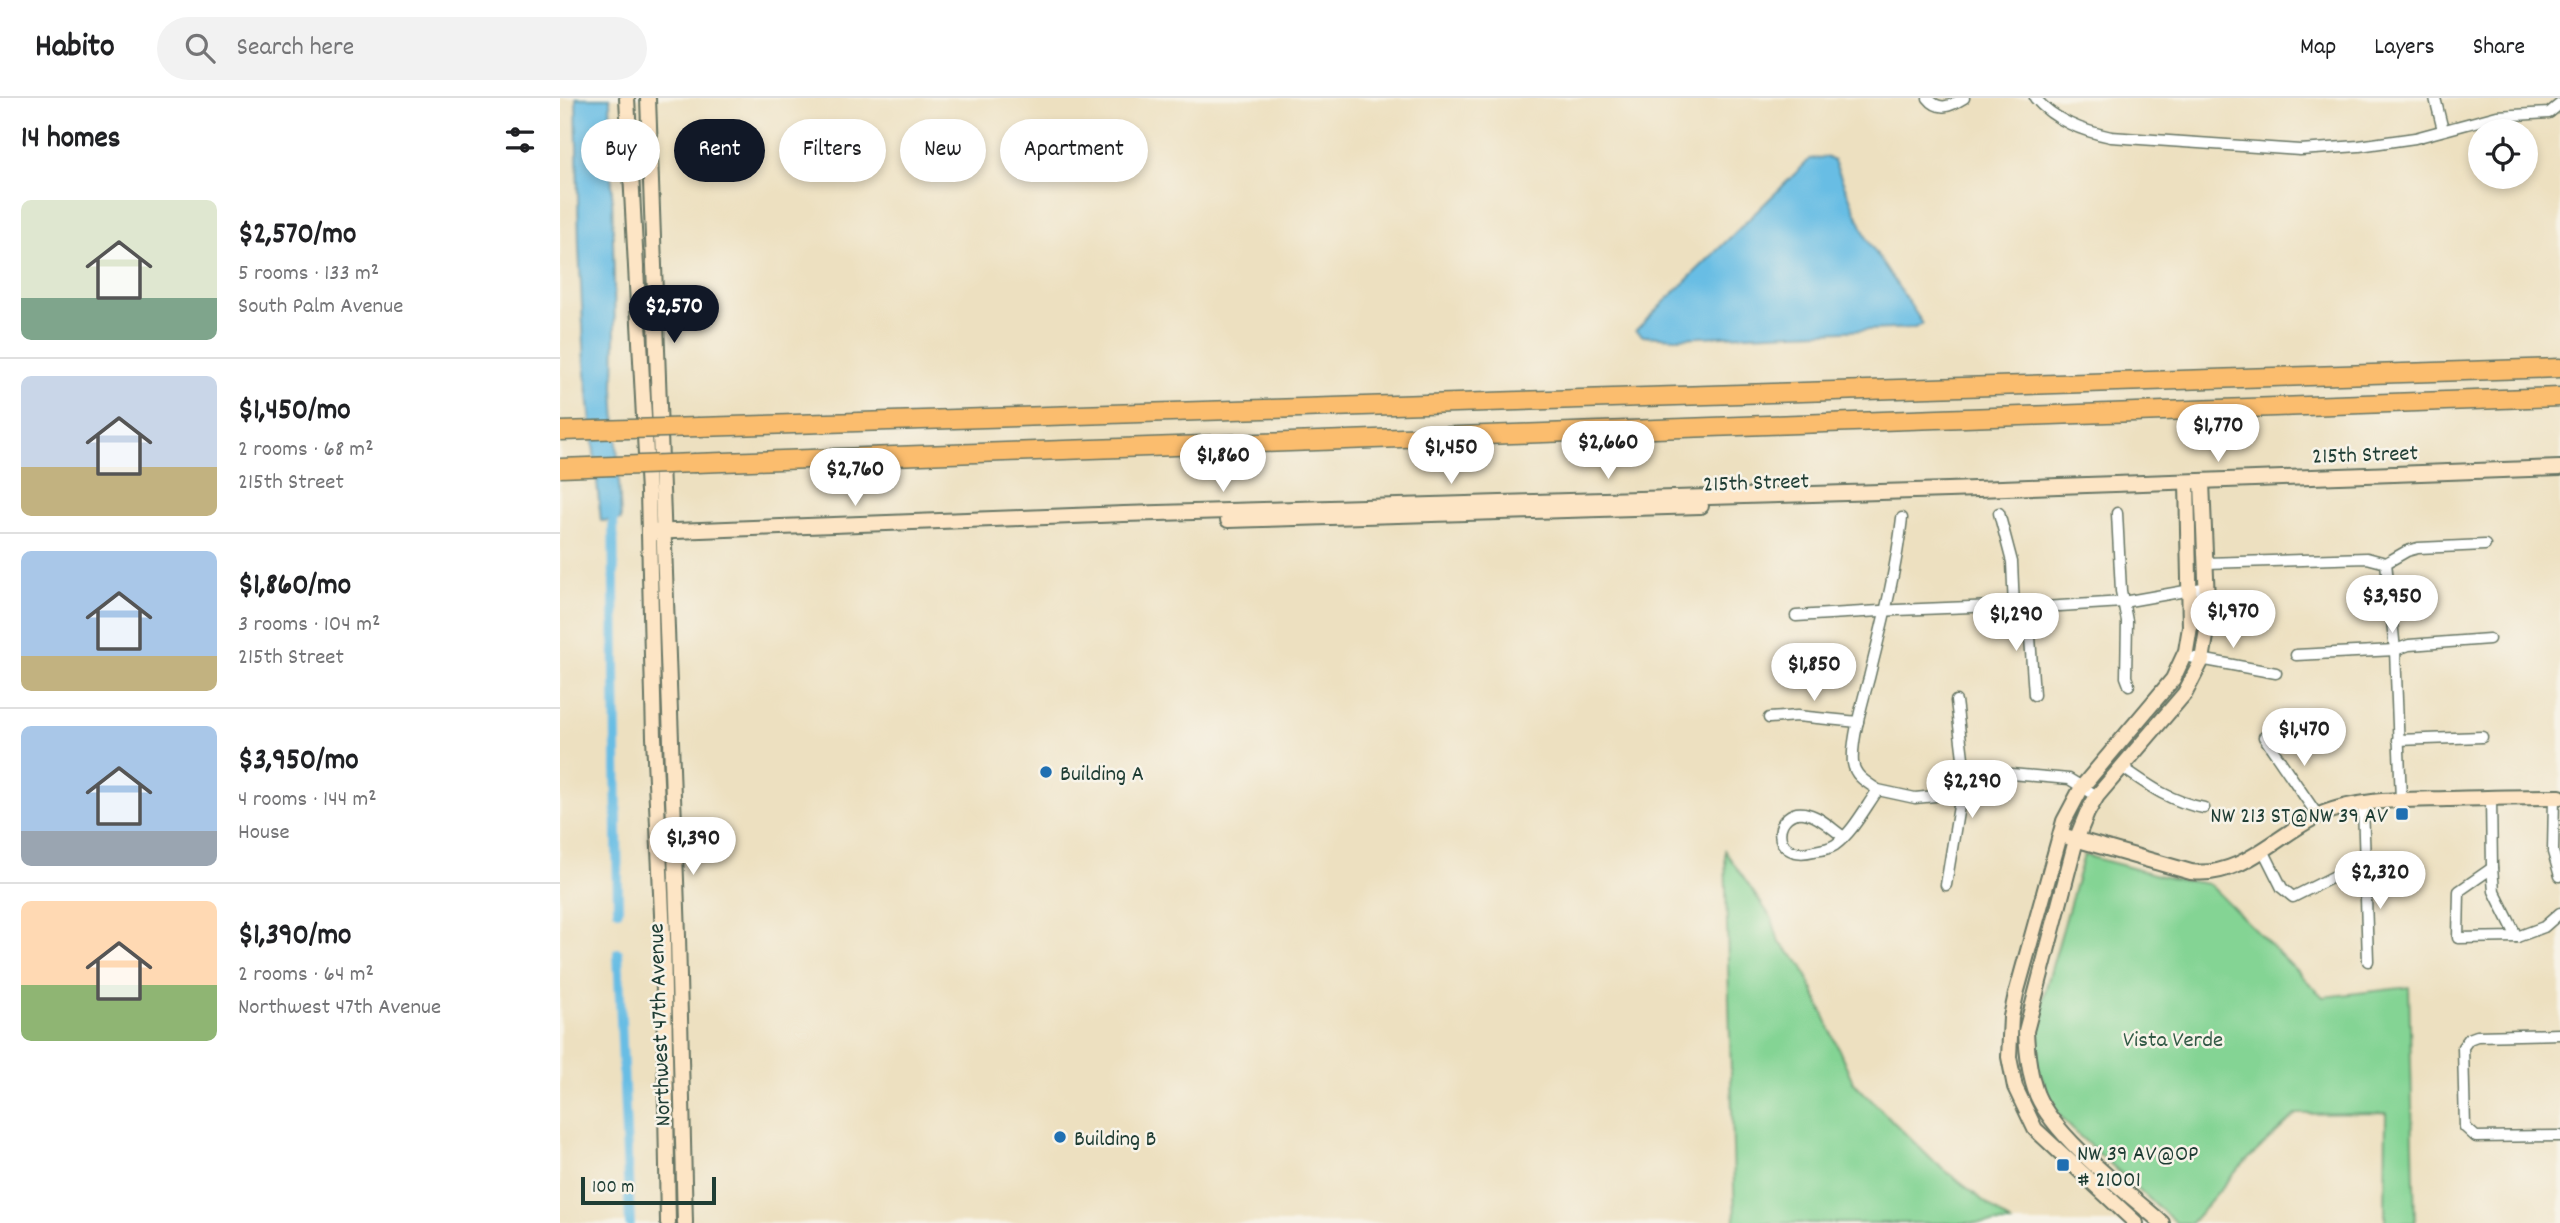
<!DOCTYPE html>
<html lang="en">
<head>
<meta charset="utf-8">
<style>
	body { margin:0; font-family:Dekko,sans-serif; background:#f2f2f2; color:#202124; height:100vh; display:flex; flex-direction:column; font-size:26px; white-space:nowrap }
	* { box-sizing:border-box; margin:0 }
	p { font-size:23px; color:#757577 }
	.icon { flex:none; width:38px; height:38px; fill:none; stroke:currentColor; stroke-width:2; stroke-linecap:round; stroke-linejoin:round }
	.map { position:relative; flex:1; overflow:hidden }
	.details { display:flex; flex-direction:column; background:#fff; width:560px }
	.details>* { flex:none }
	.hud { position:absolute; left:21px; top:21px; width:665px; height:63px; display:flex; gap:14px }
	.fabs { position:absolute; left:1908px; top:21px; display:grid; gap:14px }
	.fabs a { display:grid; place-items:center; width:70px; height:70px; border-radius:50%; background:#fff; box-shadow:0 4px 10px #0003; font-size:35px }
	.scale { position:absolute; left:21px; bottom:18px; width:135px; box-sizing:border-box; padding-left:7px; border:4px solid #1f3d34; border-top:0; font-size:19px; line-height:24px; white-space:nowrap; color:#1f3d34; -webkit-text-stroke:5px #f7f3e8; paint-order:stroke }
	.price { position:absolute; translate:-50% -60px; padding:0 16px; border-radius:24px; background:#fff; color:#222; font-size:23px; line-height:46px; filter:drop-shadow(0 2px 4px #0008) }
	.price::after { content:''; position:absolute; left:50%; top:42px; width:21px; height:16px; margin-left:-10px; background:inherit; clip-path:polygon(0 0,100% 0,50% 100%) }
	.price.current { background:#111827; color:#fff }
	ul { padding:0; list-style:none }
	li { display:flex; align-items:center; gap:21px; height:175px; padding:0 21px }
	li+li { border-top:2px solid #e0e0e0 }
	li span { display:grid; place-items:center; flex:none; width:196px; height:140px; border-radius:10px; color:#555 }
	li>.icon { margin-inline-start:auto }
	span .icon { width:84px; height:84px; fill:#fffc; stroke-width:1 }
	li b { font-size:30px }
	h2 { display:flex; justify-content:space-between; align-items:center; height:84px; padding:0 21px; font-size:30px }
	.pill { padding:0 24px; border-radius:32px; background:#fff; box-shadow:0 4px 10px #0003; font-size:24px; line-height:63px }
	.pill.current { background:#111827; color:#fff }
	header { display:flex; align-items:center; gap:42px; box-sizing:border-box; height:98px; padding:0 35px; background:#fff; border-bottom:2px solid #e0e0e0 }
	header strong { font-size:33px }
	nav { display:flex; gap:38px; margin-inline-start:auto; font-size:24px }
	.search { width:490px; height:63px; background:#f2f2f2; display:flex; align-items:center; gap:18px; box-sizing:border-box; padding:0 24px; border-radius:38px; color:#757577; font-size:26px }
	main { display:flex; flex:1; min-height:0 }
	.map>svg:first-child { display:block }
</style>
</head>
<body>
<header>
<strong>Habito</strong>
<div class="search"><svg class="icon" aria-label="search" viewBox="0 0 24 24"><circle cx="10" cy="10" r="6"/><path d="M15 15l6 6"/></svg>Search here</div>
<nav><a>Map</a><a>Layers</a><a>Share</a></nav>
</header>
<main>
<section class="details">
<h2>14 homes<svg class="icon" aria-label="filters" viewBox="0 0 24 24"><path d="M4 7h16M4 17h16"/><circle cx="9" cy="7" r="2"/><circle cx="15" cy="17" r="2"/></svg></h2>
<ul>
<li><span style="background:linear-gradient(#dfe7d0 70%,#7fa58c 0)"><svg class="icon" aria-label="home" viewBox="0 0 24 24"><path d="M3 11l9-7 9 7M6 9v11h12V9"/></svg></span><div><b>$2,570/mo</b><p>5 rooms · 133 m²</p><p>South Palm Avenue</p></div></li>
<li><span style="background:linear-gradient(#c9d6e8 65%,#c2b280 0)"><svg class="icon" aria-label="home" viewBox="0 0 24 24"><path d="M3 11l9-7 9 7M6 9v11h12V9"/></svg></span><div><b>$1,450/mo</b><p>2 rooms · 68 m²</p><p>215th Street</p></div></li>
<li><span style="background:linear-gradient(#a9c7e8 75%,#c2b280 0)"><svg class="icon" aria-label="home" viewBox="0 0 24 24"><path d="M3 11l9-7 9 7M6 9v11h12V9"/></svg></span><div><b>$1,860/mo</b><p>3 rooms · 104 m²</p><p>215th Street</p></div></li>
<li><span style="background:linear-gradient(#a9c7e8 75%,#9aa5b1 0)"><svg class="icon" aria-label="home" viewBox="0 0 24 24"><path d="M3 11l9-7 9 7M6 9v11h12V9"/></svg></span><div><b>$3,950/mo</b><p>4 rooms · 144 m²</p><p>House</p></div></li>
<li><span style="background:linear-gradient(#ffd9b3 60%,#8fb573 0)"><svg class="icon" aria-label="home" viewBox="0 0 24 24"><path d="M3 11l9-7 9 7M6 9v11h12V9"/></svg></span><div><b>$1,390/mo</b><p>2 rooms · 64 m²</p><p>Northwest 47th Avenue</p></div></li>
</ul>
</section>
<div class="map">
<svg width="2000" height="1125" viewBox="0 0 2000 1125">
	<rect width="100%" height="100%" fill="#f7f3e8"/>
	<filter id="ink" filterUnits="userSpaceOnUse"><feTurbulence type="fractalNoise" baseFrequency=".0143" numOctaves="2"/><feDisplacementMap in="SourceGraphic" scale="14" xChannelSelector="R" yChannelSelector="G"/><feConvolveMatrix kernelMatrix="1 2 1 2 8 2 1 2 1" color-interpolation-filters="sRGB"/></filter>
	<filter id="wash" filterUnits="userSpaceOnUse"><feTurbulence type="fractalNoise" baseFrequency=".00686" numOctaves="4" result="noise"/><feDisplacementMap in="SourceGraphic" scale="28" xChannelSelector="R" yChannelSelector="G"/><feGaussianBlur stdDeviation="1.57" result="paint"/><feColorMatrix in="noise" values="0 0 0 0 0 0 0 0 0 0 0 0 0 0 0 0 0 1.4 0 .05"/><feComposite in="paint" operator="in"/></filter>
	<g filter="url(#wash)">
		<rect width="100%" height="100%" fill="#ede0c0"/>
		<g fill="#84d494" stroke="#528864" stroke-width="2">
			<polygon points="1165,753 1212,821 1219,844 1242,867 1293,984 1371,1061 1451,1125 1175,1125"/>
			<polygon points="1524,757 1609,780 1649,786 1763,899 1849,889 1855,1125 1825,1125 1826,1015 1736,1016 1679,1070 1631,1125 1616,1125 1515,1034 1496,1014 1478,971 1475,949 1478,918"/>
		</g>
		<g fill="#67bde4" stroke="#437d8c" stroke-width="2">
			<polygon points="16,0 50,0 55,235 54,289 61,422 41,423 25,266 19,149"/>
			<polygon points="1266,59 1274,63 1308,143 1363,226 1355,230 1116,240 1083,238 1076,232 1250,61"/>
		</g>
		<g fill="none" stroke-linecap="round" stroke-linejoin="round">
			<g stroke="#67bde4" stroke-width="10">
				<polyline points="53,411 58,812"/>
				<polyline points="58,855 70,1125"/>
			</g>
		</g>
	</g>
	<g filter="url(#ink)">
		<g fill="none" stroke-linecap="round" stroke-linejoin="round">
			<defs>
				<g id="street">
					<path d="M1368,0C1379,14 1391,8 1404,0"/>
					<path d="M1475,0C1495,23 1523,33 1551,39L1740,52L1799,48L1855,40L1937,18L1989,15L2000,6"/>
					<polyline points="1875,0 1883,32"/>
					<polyline points="1439,415 1452,464 1454,510"/>
					<polyline points="1557,415 1561,493 1567,523 1566,579 1569,587"/>
					<polyline points="1646,465 1807,460 1826,465 1847,453 1858,450 1925,447"/>
					<polyline points="1826,465 1835,552 1841,702"/>
					<polyline points="1468,510 1474,597"/>
					<polyline points="1236,518 1337,512 1435,508 1468,510 1563,504 1648,489"/>
					<polyline points="1736,557 1835,552 1849,547 1929,541"/>
					<polyline points="1624,558 1716,575"/>
					<polyline points="1209,620 1237,618 1298,624"/>
					<polyline points="1704,639 1758,718"/>
					<polyline points="1838,642 1922,639"/>
					<path d="M1562,669C1589,688 1611,704 1644,710"/>
					<path d="M1318,692C1308,685 1295,679 1293,665C1291,643 1303,602 1309,580C1322,527 1336,474 1342,420"/>
					<polyline points="1994,699 1993,754 2000,778"/>
					<polyline points="1931,700 1932,770"/>
					<polyline points="1803,706 1808,863"/>
					<path d="M1284,739C1273,732 1261,719 1248,716C1214,706 1206,765 1254,753C1261,752 1269,751 1275,747C1293,734 1305,710 1318,692L1355,700L1375,698L1402,690L1405,676L1396,603"/>
					<polyline points="1703,752 1722,790 1733,799 1803,764"/>
					<polygon points="1932,770 1934,793 1957,839 1898,840 1899,793"/>
					<polyline points="1386,787 1402,690 1440,675 1509,681 1537,698"/>
					<polyline points="1957,839 1984,829 2000,815"/>
					<polyline points="2000,936 1917,938 1909,941 1903,949 1905,1029 1916,1039 2000,1038"/>
				</g>
				<g id="secondary">
					<polyline points="67,0 88,394 94,639 103,839 108,1125"/>
					<polyline points="88,0 118,838 125,1125"/>
					<polyline points="668,422 1141,408"/>
					<polyline points="89,434 564,416 1388,392 2000,370"/>
					<path d="M1508,739L1631,774C1680,780 1714,740 1755,719C1793,700 1846,702 1887,701C1925,700 1962,699 2000,699"/>
					<polyline points="1576,1125 1475,1031 1455,989 1449,959 1451,919 1456,896 1504,723 1522,689 1613,581 1626,553 1630,529 1627,384"/>
					<path d="M1602,1125C1566,1093 1496,1041 1477,997C1469,977 1467,956 1466,933L1516,742L1527,715L1537,698L1625,595L1642,562L1648,526L1642,384"/>
				</g>
				<g id="highway">
					<polyline points="139,329 2000,270"/>
					<polyline points="135,365 2000,299"/>
				</g>
			</defs>
			<use href="#street" stroke="#677665" stroke-width="13"/>
			<use href="#secondary" stroke="#677665" stroke-width="18"/>
			<use href="#highway" stroke="#677665" stroke-width="21"/>
			<use href="#street" stroke="#fff" stroke-width="10"/>
			<use href="#secondary" stroke="#fde5c5" stroke-width="14"/>
			<use href="#highway" stroke="#fbbd6e" stroke-width="18"/>
			<defs>
				<g id="highway-bridge">
					<polyline points="0,333 139,329"/>
					<polyline points="0,370 135,365"/>
				</g>
			</defs>
			<use href="#highway-bridge" stroke="#677665" stroke-width="21" stroke-linecap="butt"/>
			<use href="#highway-bridge" stroke="#fbbd6e" stroke-width="18"/>
		</g>
	</g>
	<g fill="#1f6fb2" stroke="#f7f3e8" stroke-width="2.5">
		<circle cx="486" cy="674" r="7"/>
		<rect x="1835" y="709" width="14" height="14" rx="3.5"/>
		<circle cx="500" cy="1039" r="7"/>
		<rect x="1496" y="1060" width="14" height="14" rx="3.5"/>
	</g>
	<g text-anchor="middle" stroke-width="5" stroke-linejoin="round" paint-order="stroke">
		<g font-size="23" fill="#1f3d34" stroke="#f7f3e8">
			<text transform="translate(1805 355) rotate(-2)" y="8">215th Street</text>
			<text transform="translate(1196 383) rotate(-2)" y="8">215th Street</text>
			<text transform="translate(98 927) rotate(-92)" y="8">Northwest 47th Avenue</text>
		</g>
		<g font-size="23" fill="#1f3d34" stroke="#f7f3e8" text-anchor="start">
			<text x="500" y="682">Building A</text>
			<text x="1828" y="724" text-anchor="end">NW 213 ST@NW 39 AV</text>
			<text x="514" y="1047">Building B</text>
			<text x="1517" y="1062">NW 39 AV@OP<tspan x="1517" dy="26"># 21001</tspan></text>
		</g>
		<g font-size="23" fill="#335b47" stroke="#f7f3e8">
			<text x="1613" y="948">Vista Verde</text>
		</g>
	</g>
</svg>
<div class="fabs">
<a><svg class="icon" aria-label="locate" viewBox="0 0 24 24"><circle cx="12" cy="12" r="6"/><path d="M12 2v4M12 18v4M2 12h4M18 12h4"/></svg></a>
</div>
<div class="scale">100 m</div>
<b class="price current" style="left:114px;top:247px">$2,570</b>
<b class="price" style="left:1658px;top:366px">$1,770</b>
<b class="price" style="left:1048px;top:383px">$2,660</b>
<b class="price" style="left:891px;top:388px">$1,450</b>
<b class="price" style="left:663px;top:396px">$1,860</b>
<b class="price" style="left:295px;top:410px">$2,760</b>
<b class="price" style="left:1832px;top:537px">$3,950</b>
<b class="price" style="left:1673px;top:552px">$1,970</b>
<b class="price" style="left:1456px;top:555px">$1,290</b>
<b class="price" style="left:1254px;top:605px">$1,850</b>
<b class="price" style="left:1744px;top:670px">$1,470</b>
<b class="price" style="left:1412px;top:722px">$2,290</b>
<b class="price" style="left:133px;top:779px">$1,390</b>
<b class="price" style="left:1820px;top:813px">$2,320</b>
<div class="hud">
<a class="pill">Buy</a>
<a class="pill current">Rent</a>
<a class="pill">Filters</a>
<a class="pill">New</a>
<a class="pill">Apartment</a>
</div>
</div>
</main>
</body>
</html>
